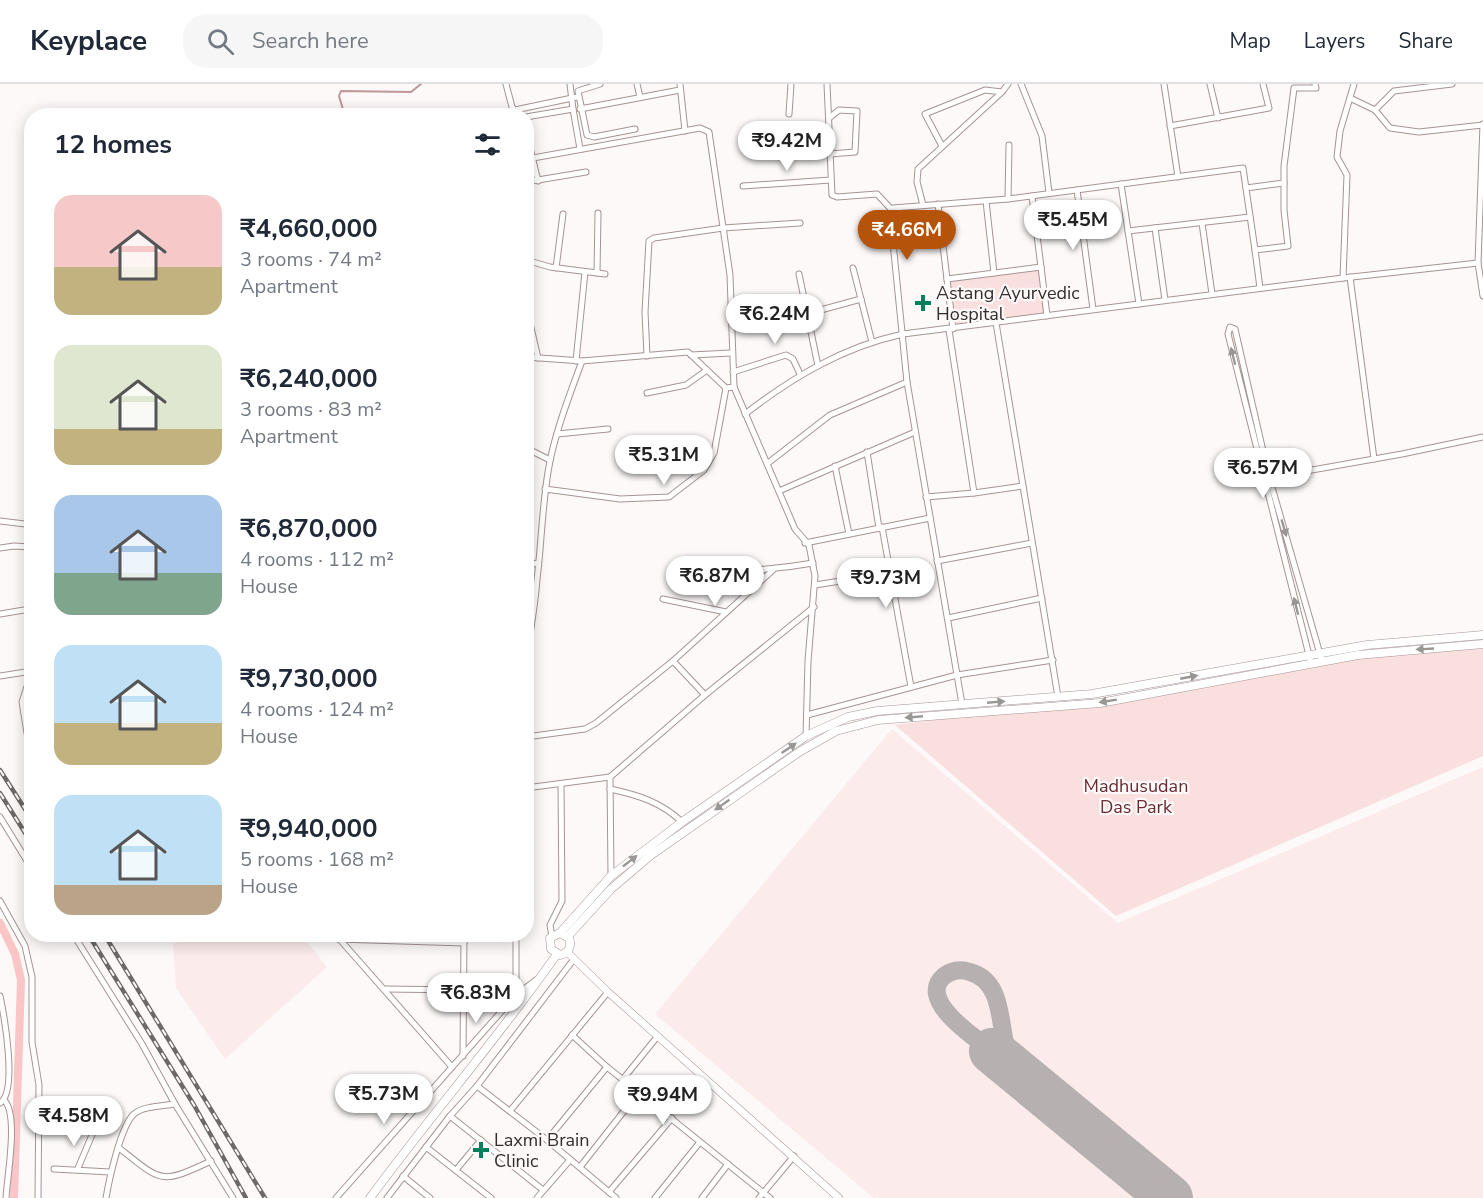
<!DOCTYPE html>
<html lang="en">
<head>
<meta charset="utf-8">
<style>
	body { margin:0; font-family:"Nunito Sans",sans-serif; background:#f6f6f7; color:#1f2937; height:100vh; display:flex; flex-direction:column; font-size:22px; white-space:nowrap }
	* { box-sizing:border-box; margin:0 }
	p { font-size:20px; color:#747a83 }
	.icon { flex:none; width:33px; height:33px; fill:none; stroke:currentColor; stroke-width:2; stroke-linecap:round; stroke-linejoin:round }
	.map { position:relative; flex:1; overflow:hidden }
	.panel { position:absolute; left:24px; top:24px; width:510px; height:834px; display:flex; flex-direction:column; background:#fff; border-radius:24px; box-shadow:0 3px 15px #0003 }
	.panel>* { flex:none }
	.price { position:absolute; translate:-50% -51px; padding:0 14px; border-radius:21px; background:#fff; color:#222; font-size:20px; line-height:39px; filter:drop-shadow(0 2px 3px #0008) }
	.price::after { content:''; position:absolute; left:50%; top:36px; width:18px; height:14px; margin-left:-9px; background:inherit; clip-path:polygon(0 0,100% 0,50% 100%) }
	.price.on { background:#b45309; color:#fff }
	ul { padding:0; list-style:none }
	li { display:flex; align-items:center; gap:18px; height:150px; padding:0 30px }
	li span { display:grid; place-items:center; flex:none; width:168px; height:120px; border-radius:18px; color:#555 }
	li>.icon { margin-inline-start:auto }
	span .icon { width:72px; height:72px; fill:#fffc; stroke-width:1 }
	li b { font-size:26px }
	h2 { display:flex; justify-content:space-between; align-items:center; height:72px; padding:0 30px; font-size:26px }
	header { display:flex; align-items:center; gap:36px; box-sizing:border-box; height:84px; padding:0 30px; background:#fff; border-bottom:2px solid #e0e1e3 }
	header strong { font-size:28px }
	nav { display:flex; gap:33px; margin-inline-start:auto; font-size:21px }
	.search { width:420px; height:54px; background:#f6f6f7; display:flex; align-items:center; gap:15px; box-sizing:border-box; padding:0 21px; border-radius:24px; color:#747a83; font-size:22px }
	.map>svg:first-child { display:block }
</style>
</head>
<body>
<header>
<strong>Keyplace</strong>
<div class="search"><svg class="icon" aria-label="search" viewBox="0 0 24 24"><circle cx="10" cy="10" r="6"/><path d="M15 15l6 6"/></svg>Search here</div>
<nav><a>Map</a><a>Layers</a><a>Share</a></nav>
</header>
<div class="map">
<svg width="1483" height="1114" viewBox="0 0 1483 1114">
	<rect width="100%" height="100%" fill="#fdf9f9"/>
	<g fill="#fcebeb">
		<polygon points="892,645 1118,839 1483,683 1483,1114 874,1114 655,930"/>
		<polygon points="196,851 301,851 327,883 225,975 176,904 173,860"/>
	</g>
	<g fill="#fadfdf">
		<polygon points="1040,186 1046,231 954,245 948,195"/>
		<polygon points="1483,560 1483,672 1116,832 895,641 1170,606 1311,579"/>
	</g>
	<g fill="none" stroke-linecap="round" stroke-linejoin="round">
		<polyline stroke="#be9798" stroke-width="2" points="345,32 339,12 341,7 411,8 421,0"/>
		<polyline stroke="#f9c5c6" stroke-width="8" points="0,839 15,870 21,896 14,1114"/>
		<path stroke="#b6b0b0" stroke-width="18" d="M992,967C976,954 916,916 944,892C952,886 961,885 970,888C1005,898 998,942 1008,970C1013,983 1028,995 1038,1005"/>
		<polyline stroke="#b6b0b0" stroke-width="46" points="992,967 1170,1114"/>
		<defs>
			<g id="minor">
				<polyline points="506,0 512,23 515,26 577,13"/>
				<polyline points="570,0 573,25"/>
				<polyline points="600,0 578,7 587,51 594,53 635,45"/>
				<polyline points="637,0 640,13"/>
				<polyline points="680,0 685,47"/>
				<polyline points="827,0 832,111 837,113 877,110 892,126"/>
				<polyline points="1021,0 1042,52 1049,109"/>
				<polyline points="1164,0 1178,93"/>
				<polyline points="1210,0 1218,34"/>
				<polyline points="1350,14 1375,26 1394,7 1452,0"/>
				<polyline points="580,25 680,6"/>
				<polyline points="1375,26 1390,44 1419,48 1483,41"/>
				<polyline points="789,30 791,0"/>
				<polyline points="526,33 573,25 580,65"/>
				<polyline points="829,34 839,26 857,27 855,68 830,70"/>
				<polyline points="1483,40 1478,179 1483,212"/>
				<polyline points="1170,42 1269,24 1263,0"/>
				<polyline points="526,47 538,97"/>
				<polyline points="942,62 925,30 985,6 1002,8 1008,0"/>
				<polyline points="533,74 700,44 709,48 730,191 734,303"/>
				<polyline points="526,98 586,88"/>
				<polyline points="1121,100 1139,220"/>
				<polyline points="743,102 831,96"/>
				<polyline points="1246,104 1284,99"/>
				<polyline points="1077,106 1093,225"/>
				<polyline points="1032,112 1041,183"/>
				<polyline points="1008,115 1009,61"/>
				<polyline points="986,117 994,189"/>
				<polyline points="938,120 953,245"/>
				<polyline points="923,121 917,98 918,85 1002,8"/>
				<polyline points="1202,139 1212,210"/>
				<polyline points="1155,144 1165,216"/>
				<polyline points="1128,147 1250,133"/>
				<polyline points="526,176 550,183 605,190"/>
				<polyline points="556,184 563,130"/>
				<polyline points="853,184 872,258"/>
				<polyline points="597,189 598,129"/>
				<polyline points="799,190 818,282"/>
				<polyline points="1350,193 1374,375"/>
				<polyline points="1343,194 1347,91 1337,73 1340,47 1354,0"/>
				<polyline points="947,195 1041,183 1047,232"/>
				<polyline points="1260,204 1255,166 1288,162 1284,126 1284,82 1294,4 1316,4 1315,0"/>
				<polyline points="526,222 538,274"/>
				<polyline points="806,230 861,215"/>
				<polyline points="996,239 1058,613"/>
				<polyline points="949,246 974,409"/>
				<polyline points="691,271 731,269"/>
				<polyline points="647,272 645,228 649,157 654,154 723,144 800,139"/>
				<polyline points="526,273 582,277 688,268 726,304 734,303 795,445 809,461 815,492 808,577 806,652"/>
				<polyline points="576,277 585,188"/>
				<polyline points="733,288 786,271 793,275 800,290"/>
				<polyline points="647,309 686,301 707,286"/>
				<path d="M745,330C793,293 843,263 903,250L1343,194L1478,179"/>
				<polyline points="557,350 608,345"/>
				<polyline points="526,364 550,376"/>
				<polyline points="867,368 879,444"/>
				<polyline points="768,379 830,331 907,298"/>
				<polyline points="835,382 849,450"/>
				<polyline points="1267,394 1402,370 1483,353"/>
				<polyline points="545,405 620,415 669,413 704,386 714,369 726,304"/>
				<polyline points="779,407 915,348"/>
				<polyline points="926,413 974,409 1023,402"/>
				<polyline points="0,437 25,440 30,443 32,478"/>
				<polyline points="882,443 911,603"/>
				<polyline points="805,459 930,434"/>
				<polyline points="0,464 14,462 31,463"/>
				<polyline points="937,477 1032,459"/>
				<polyline points="526,481 538,479"/>
				<path d="M679,486C725,489 768,487 813,479"/>
				<polyline points="815,501 891,489"/>
				<polyline points="663,515 726,528"/>
				<polyline points="29,525 32,486"/>
				<polyline points="0,530 30,525"/>
				<polyline points="948,534 1042,514"/>
				<polyline points="673,577 705,611"/>
				<polyline points="1311,579 1228,250 1230,243 1235,245 1269,393 1322,577"/>
				<path d="M526,581C529,552 535,524 537,495C542,456 542,416 550,377C557,343 570,310 582,277"/>
				<polyline points="0,592 32,587"/>
				<polyline points="962,620 907,298 890,129 893,124 1008,115 1243,84 1255,166"/>
				<polyline points="807,631 957,591 1053,576"/>
				<polyline points="526,653 585,645 596,639 673,577 773,486"/>
				<polyline points="28,655 22,618 32,587"/>
				<polyline points="526,704 610,693"/>
				<path d="M610,705C638,711 661,718 682,738"/>
				<polyline points="0,733 32,785"/>
				<polyline points="611,792 610,693 705,611 814,523"/>
				<polyline points="0,817 25,862 32,893 32,958 39,1001 38,1114"/>
				<polyline points="73,850 142,960 175,1020 233,1114"/>
				<polyline points="335,850 452,983"/>
				<polyline points="516,850 516,911 536,896"/>
				<polyline points="552,853 550,841 562,817 561,700"/>
				<polyline points="338,855 464,859"/>
				<polyline points="386,905 464,906"/>
				<path d="M0,912C4,931 18,1008 0,1019"/>
				<polyline points="572,951 607,983 770,1114"/>
				<polyline points="463,972 464,850"/>
				<polyline points="623,995 657,953"/>
				<polyline points="477,1002 547,1056 616,1114"/>
				<path d="M4,1016C19,1030 7,1093 6,1114"/>
				<polyline points="510,1027 608,908"/>
				<polyline points="450,1032 543,1106"/>
				<polyline points="547,1056 607,983"/>
				<polyline points="426,1063 491,1114"/>
				<path d="M119,1064C162,1098 160,1101 211,1077"/>
				<polyline points="580,1083 639,1008"/>
				<polyline points="78,1084 92,1051"/>
				<polyline points="54,1085 110,1088"/>
				<polyline points="456,1086 481,1056"/>
				<polyline points="403,1092 430,1114"/>
				<polyline points="609,1108 672,1034"/>
				<path d="M106,1114C109,1096 121,1041 134,1030C143,1022 163,1022 175,1020"/>
				<polyline points="336,1114 516,911"/>
				<polyline points="387,1114 450,1032 477,1002 574,875"/>
				<polyline points="537,1114 570,1076"/>
				<polyline points="655,1114 700,1058"/>
				<polyline points="702,1114 728,1080"/>
				<polyline points="759,1114 794,1072"/>
			</g>
			<polyline id="tertiary" points="567,868 608,908 839,1114"/>
			<g id="secondary">
				<path d="M560,849L569,854C572,862 569,869 560,871L551,865L550,854L560,849L611,792L682,738L806,652L848,633L877,627L1092,610L1367,561L1483,551"/>
				<polyline points="568,852 611,805 651,771 799,668 836,647 878,636 1100,619 1358,571 1483,560"/>
				<path d="M370,1114C431,1031 498,954 557,870"/>
			</g>
		</defs>
		<use href="#minor" stroke="#a69494" stroke-width="7"/>
		<use href="#tertiary" stroke="#a69494" stroke-width="8"/>
		<use href="#secondary" stroke="#a69494" stroke-width="9"/>
		<use href="#minor" stroke="#fff" stroke-width="5"/>
		<use href="#tertiary" stroke="#fff" stroke-width="7"/>
		<use href="#secondary" stroke="#fff" stroke-width="8"/>
		<defs>
			<g id="rail">
				<polyline points="0,686 32,736"/>
				<polyline points="0,709 32,760"/>
				<polyline points="88,850 194,1021 246,1114"/>
				<polyline points="104,850 265,1114"/>
			</g>
		</defs>
		<use href="#rail" stroke="#6e6868" stroke-width="4.5"/>
		<use href="#rail" stroke="#fdf9f9" stroke-width="2" stroke-dasharray="7" stroke-linecap="butt"/>
	</g>
	<defs><path id="oneway-solid" d="M-6-.8H1V-3.2L6.5 0L1 3.2V.8H-6Z" transform="scale(1.5)"/></defs>
	<g fill="#999696">
		<use href="#oneway-solid" transform="translate(1233 272) rotate(-104)"/>
		<use href="#oneway-solid" transform="translate(1284 444) rotate(74)"/>
		<use href="#oneway-solid" transform="translate(1296 522) rotate(-104)"/>
		<use href="#oneway-solid" transform="translate(1425 565) rotate(177)"/>
		<use href="#oneway-solid" transform="translate(1189 593) rotate(-11)"/>
		<use href="#oneway-solid" transform="translate(1108 617) rotate(171)"/>
		<use href="#oneway-solid" transform="translate(996 618) rotate(-5)"/>
		<use href="#oneway-solid" transform="translate(914 633) rotate(175)"/>
		<use href="#oneway-solid" transform="translate(789 664) rotate(-34)"/>
		<use href="#oneway-solid" transform="translate(722 721) rotate(145)"/>
		<use href="#oneway-solid" transform="translate(630 777) rotate(-38)"/>
	</g>
	<g fill="#04805f" stroke="#fdf9f9" stroke-width="2">
		<path d="M920 210h6v6h6v6h-6v6h-6v-6h-6v-6h6z"/>
		<path d="M478 1057h6v6h6v6h-6v6h-6v-6h-6v-6h6z"/>
	</g>
	<g text-anchor="middle" stroke-width="4.5" stroke-linejoin="round" paint-order="stroke">
		<g font-size="18" fill="#332c2c" stroke="#fdf9f9" text-anchor="start">
			<text x="936" y="215">Astang Ayurvedic<tspan x="936" dy="21">Hospital</tspan></text>
			<text x="494" y="1062">Laxmi Brain<tspan x="494" dy="21">Clinic</tspan></text>
		</g>
		<g font-size="18" fill="#692b30" stroke="#fdf9f9">
			<text x="1136" y="708">Madhusudan<tspan x="1136" dy="21">Das Park</tspan></text>
		</g>
	</g>
</svg>
<b class="price" style="left:787px;top:88px">₹9.42M</b>
<b class="price" style="left:1073px;top:167px">₹5.45M</b>
<b class="price on" style="left:907px;top:177px">₹4.66M</b>
<b class="price" style="left:775px;top:261px">₹6.24M</b>
<b class="price" style="left:664px;top:402px">₹5.31M</b>
<b class="price" style="left:1263px;top:415px">₹6.57M</b>
<b class="price" style="left:715px;top:523px">₹6.87M</b>
<b class="price" style="left:886px;top:525px">₹9.73M</b>
<b class="price" style="left:476px;top:940px">₹6.83M</b>
<b class="price" style="left:384px;top:1041px">₹5.73M</b>
<b class="price" style="left:663px;top:1042px">₹9.94M</b>
<b class="price" style="left:74px;top:1063px">₹4.58M</b>
<section class="panel">
<h2>12 homes<svg class="icon" aria-label="filters" viewBox="0 0 24 24"><path d="M4 7h16M4 17h16"/><circle cx="9" cy="7" r="2"/><circle cx="15" cy="17" r="2"/></svg></h2>
<ul>
<li><span style="background:linear-gradient(#f6c9c9 60%,#c2b280 0)"><svg class="icon" aria-label="home" viewBox="0 0 24 24"><path d="M3 11l9-7 9 7M6 9v11h12V9"/></svg></span><div><b>₹4,660,000</b><p>3 rooms · 74 m²</p><p>Apartment</p></div></li>
<li><span style="background:linear-gradient(#dfe7d0 70%,#c2b280 0)"><svg class="icon" aria-label="home" viewBox="0 0 24 24"><path d="M3 11l9-7 9 7M6 9v11h12V9"/></svg></span><div><b>₹6,240,000</b><p>3 rooms · 83 m²</p><p>Apartment</p></div></li>
<li><span style="background:linear-gradient(#a9c7e8 65%,#7fa58c 0)"><svg class="icon" aria-label="home" viewBox="0 0 24 24"><path d="M3 11l9-7 9 7M6 9v11h12V9"/></svg></span><div><b>₹6,870,000</b><p>4 rooms · 112 m²</p><p>House</p></div></li>
<li><span style="background:linear-gradient(#bfe0f5 65%,#c2b280 0)"><svg class="icon" aria-label="home" viewBox="0 0 24 24"><path d="M3 11l9-7 9 7M6 9v11h12V9"/></svg></span><div><b>₹9,730,000</b><p>4 rooms · 124 m²</p><p>House</p></div></li>
<li><span style="background:linear-gradient(#bfe0f5 75%,#b9a48a 0)"><svg class="icon" aria-label="home" viewBox="0 0 24 24"><path d="M3 11l9-7 9 7M6 9v11h12V9"/></svg></span><div><b>₹9,940,000</b><p>5 rooms · 168 m²</p><p>House</p></div></li>
</ul>
</section>
</div>
</body>
</html>
